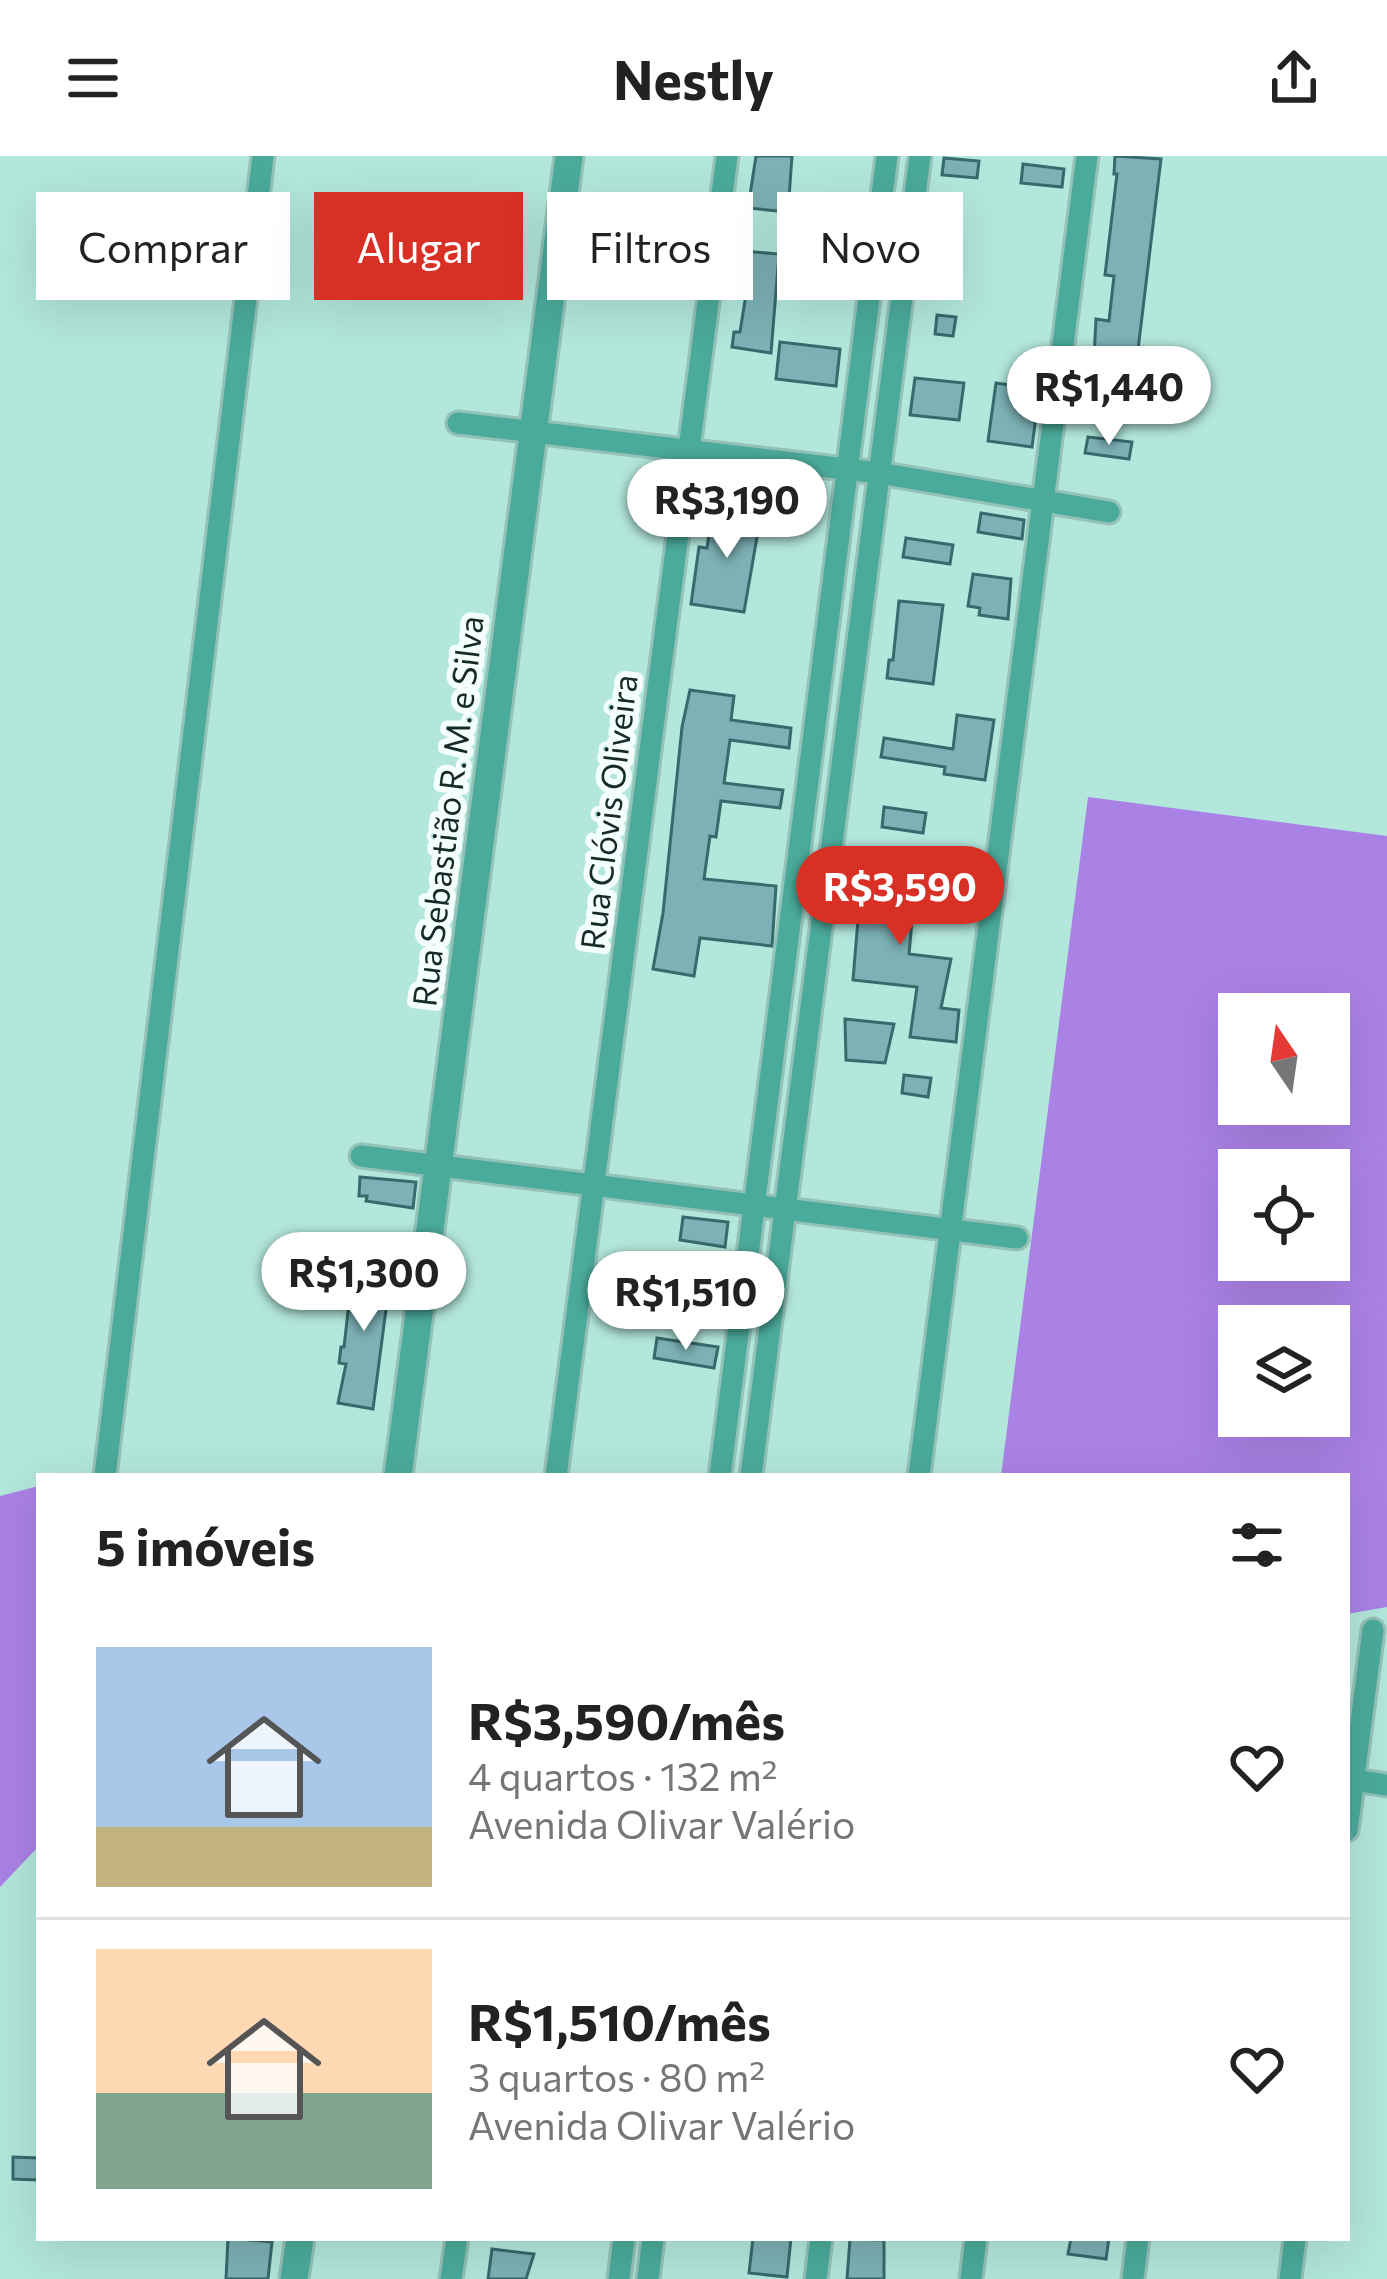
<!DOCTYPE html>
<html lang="pt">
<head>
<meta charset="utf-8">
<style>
	body { margin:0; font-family:Commissioner,sans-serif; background:#f2f2f2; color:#222; height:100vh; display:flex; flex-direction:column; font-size:45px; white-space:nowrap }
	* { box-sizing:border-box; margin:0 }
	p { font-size:39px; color:#767676 }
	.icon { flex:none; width:66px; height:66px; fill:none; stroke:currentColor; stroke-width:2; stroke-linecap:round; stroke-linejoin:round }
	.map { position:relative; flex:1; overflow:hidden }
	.details { position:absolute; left:36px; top:1317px; width:1314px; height:768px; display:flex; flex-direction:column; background:#fff; border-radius:0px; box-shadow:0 12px 48px #0002 }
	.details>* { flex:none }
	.top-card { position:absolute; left:36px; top:36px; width:1317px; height:108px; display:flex; gap:24px }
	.needle { width:78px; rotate:347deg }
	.tools { position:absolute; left:1218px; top:837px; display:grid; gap:24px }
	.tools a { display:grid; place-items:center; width:132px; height:132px; border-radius:0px; background:#fff; box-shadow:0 12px 48px #0002; font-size:60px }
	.price { position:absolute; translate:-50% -102px; padding:0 27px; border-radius:42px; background:#fff; color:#222; font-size:39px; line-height:78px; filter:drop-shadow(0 3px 6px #0008) }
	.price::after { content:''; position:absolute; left:50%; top:72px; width:36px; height:27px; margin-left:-18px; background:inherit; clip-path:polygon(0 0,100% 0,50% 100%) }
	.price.selected { background:#d93025; color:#fff }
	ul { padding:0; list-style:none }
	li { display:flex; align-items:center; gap:36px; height:300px; padding:0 60px }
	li+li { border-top:3px solid #e0e0e0 }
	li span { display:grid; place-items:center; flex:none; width:336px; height:240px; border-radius:0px; color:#555 }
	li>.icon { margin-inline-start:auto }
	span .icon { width:144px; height:144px; fill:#fffc; stroke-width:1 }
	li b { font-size:51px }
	h2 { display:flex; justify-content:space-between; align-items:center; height:144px; padding:0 60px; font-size:51px }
	.tag { padding:0 42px; border-radius:0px; background:#fff; box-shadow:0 12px 48px #0002; font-size:42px; line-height:108px }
	.tag.selected { background:#d93025; color:#fff }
	header { display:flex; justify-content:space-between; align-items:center; height:156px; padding:0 60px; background:#fff; font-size:54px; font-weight:700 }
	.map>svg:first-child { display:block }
</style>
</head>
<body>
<header><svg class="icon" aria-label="menu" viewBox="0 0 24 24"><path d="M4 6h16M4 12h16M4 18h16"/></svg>Nestly<svg class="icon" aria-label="share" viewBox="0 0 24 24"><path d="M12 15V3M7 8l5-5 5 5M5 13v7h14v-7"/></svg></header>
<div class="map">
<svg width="1387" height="2123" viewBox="0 0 1387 2123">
	<rect width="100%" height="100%" fill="#b3e7dc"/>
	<g fill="#aa82e6" fill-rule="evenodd">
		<path d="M1088,641L1387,680V1451L1347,1458V1320H1001ZM1239,858H1329V948H1239ZM1239,1014H1329V1104H1239ZM1239,1170H1329V1260H1239Z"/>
		<polygon points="39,1330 39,1690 0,1731 0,1340"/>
	</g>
	<g fill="#7db1b5" stroke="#376a6d" stroke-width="3">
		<polygon points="756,0 792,0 788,56 748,52"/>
		<polygon points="1115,0 1161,3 1137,202 1142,203 1140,226 1093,221 1096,163 1109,165 1114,120 1105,119 1117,18 1114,18"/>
		<polygon points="944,2 979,5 977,22 942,19"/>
		<polygon points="1023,8 1064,13 1062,31 1021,27"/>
		<polygon points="641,60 690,66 689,72 694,73 692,87 639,80"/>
		<polygon points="802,62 861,69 852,107 797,100"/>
		<polygon points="742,95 779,98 771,197 732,191 734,176 740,176 750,113 740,113"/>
		<polygon points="937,159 956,161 953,180 935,178"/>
		<polygon points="780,186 840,193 836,230 776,223"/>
		<polygon points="915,222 964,227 959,264 910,259"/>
		<polygon points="996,227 1031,232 1030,237 1039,238 1032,291 988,285"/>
		<polygon points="1088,281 1132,286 1129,303 1085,297"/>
		<polygon points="713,352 761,358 744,456 691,448 699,391 707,392"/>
		<polygon points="981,357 1024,364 1022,383 978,376"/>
		<polygon points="906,382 953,389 950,408 903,401"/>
		<polygon points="973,418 1011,423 1008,463 979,459 980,452 968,450"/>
		<polygon points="899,445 943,449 933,528 887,522 889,504 893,504"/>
		<polygon points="690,534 734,540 731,564 791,572 789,592 730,584 724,627 783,634 780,652 721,645 716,681 710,680 704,723 776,730 772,790 700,782 694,820 653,813 663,757 682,571"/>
		<polygon points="957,559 994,564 985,624 944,618 945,611 881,601 884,582 953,593"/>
		<polygon points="884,651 926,657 923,677 882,671"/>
		<polygon points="863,703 917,710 909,798 951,803 941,852 959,854 956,886 910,881 917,831 853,824"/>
		<polygon points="845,863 894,868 885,907 846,904"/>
		<polygon points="904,919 931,922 928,941 902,937"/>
		<polygon points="360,1021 416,1026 413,1052 366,1045 367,1040 359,1040"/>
		<polygon points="683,1061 728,1066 725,1091 680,1084"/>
		<polygon points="346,1109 391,1115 373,1253 338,1247 346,1208 339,1207 341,1191 344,1191 351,1130 343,1129"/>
		<polygon points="657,1182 718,1191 714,1212 654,1202"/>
		<polygon points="13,2001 38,2002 37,2024 13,2023"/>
		<polygon points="228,2082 272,2086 268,2123 226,2123"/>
		<polygon points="753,2082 791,2082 787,2121 749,2117"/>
		<polygon points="1071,2082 1109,2082 1106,2103 1068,2098"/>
		<polygon points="850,2083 884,2084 884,2123 847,2123"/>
		<polygon points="492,2093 534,2098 526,2123 488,2123"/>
	</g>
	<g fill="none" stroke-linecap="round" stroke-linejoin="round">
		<defs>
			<g id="minor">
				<polyline points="458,267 879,317 1109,356"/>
				<polyline points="361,1000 1017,1082"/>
				<polyline points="105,1320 263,0"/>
				<polyline points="556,1320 727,0"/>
				<polyline points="720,1320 887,0"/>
				<polyline points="751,1320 920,0"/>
				<polyline points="919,1320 1087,0"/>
				<polyline points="1347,1623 1387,1629"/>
				<polyline points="1347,1674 1373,1474"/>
				<polyline points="451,2123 457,2082"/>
				<polyline points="619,2123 624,2082"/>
				<polyline points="648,2123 653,2082"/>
				<polyline points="816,2123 821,2082"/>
				<polyline points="971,2123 976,2082"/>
				<polyline points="1133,2123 1138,2082"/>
				<polyline points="1290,2123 1295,2082"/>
			</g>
			<g id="tertiary">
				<polyline points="398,1320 569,0"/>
				<polyline points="294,2123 300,2082"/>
			</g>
		</defs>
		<use href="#minor" stroke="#94c1b8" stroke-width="27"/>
		<use href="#tertiary" stroke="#94c1b8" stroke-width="33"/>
		<use href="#minor" stroke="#4bab9b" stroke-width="21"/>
		<use href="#tertiary" stroke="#4bab9b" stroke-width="27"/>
	</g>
	<g text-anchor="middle" stroke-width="12" stroke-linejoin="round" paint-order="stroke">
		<g font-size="33" fill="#162b27" stroke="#f4fefc">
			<text transform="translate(448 655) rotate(-83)" y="12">Rua Sebastião R. M. e Silva</text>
			<text transform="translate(609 656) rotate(-83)" y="12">Rua Clóvis Oliveira</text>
		</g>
	</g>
</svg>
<div class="tools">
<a><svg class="needle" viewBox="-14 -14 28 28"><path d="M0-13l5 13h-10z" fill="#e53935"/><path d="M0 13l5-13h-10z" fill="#767676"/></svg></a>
<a><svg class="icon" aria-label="locate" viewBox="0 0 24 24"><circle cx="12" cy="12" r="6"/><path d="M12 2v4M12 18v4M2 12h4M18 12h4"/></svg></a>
<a><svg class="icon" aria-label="layers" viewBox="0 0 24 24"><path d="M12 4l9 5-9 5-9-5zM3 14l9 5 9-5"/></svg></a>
</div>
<b class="price" style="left:1109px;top:292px">R$1,440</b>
<b class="price" style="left:727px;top:405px">R$3,190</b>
<b class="price selected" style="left:900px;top:792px">R$3,590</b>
<b class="price" style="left:364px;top:1178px">R$1,300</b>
<b class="price" style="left:686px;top:1197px">R$1,510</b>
<div class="top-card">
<a class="tag">Comprar</a>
<a class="tag selected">Alugar</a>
<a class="tag">Filtros</a>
<a class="tag">Novo</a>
</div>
<section class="details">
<h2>5 imóveis<svg class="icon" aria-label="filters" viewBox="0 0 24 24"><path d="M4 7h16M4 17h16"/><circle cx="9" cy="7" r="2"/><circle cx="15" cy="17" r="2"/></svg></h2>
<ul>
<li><span style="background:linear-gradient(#a9c7e8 75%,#c2b280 0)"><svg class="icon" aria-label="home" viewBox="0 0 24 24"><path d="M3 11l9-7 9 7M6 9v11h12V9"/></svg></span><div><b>R$3,590/mês</b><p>4 quartos · 132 m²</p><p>Avenida Olivar Valério</p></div><svg class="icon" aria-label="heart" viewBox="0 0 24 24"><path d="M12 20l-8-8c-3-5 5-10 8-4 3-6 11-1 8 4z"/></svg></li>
<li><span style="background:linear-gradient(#ffd9b3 60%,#7fa58c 0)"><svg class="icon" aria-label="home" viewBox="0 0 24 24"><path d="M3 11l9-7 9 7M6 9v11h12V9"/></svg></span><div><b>R$1,510/mês</b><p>3 quartos · 80 m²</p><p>Avenida Olivar Valério</p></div><svg class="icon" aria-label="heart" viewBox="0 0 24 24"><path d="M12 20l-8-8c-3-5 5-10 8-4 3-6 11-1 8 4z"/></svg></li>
</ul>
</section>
</div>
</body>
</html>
